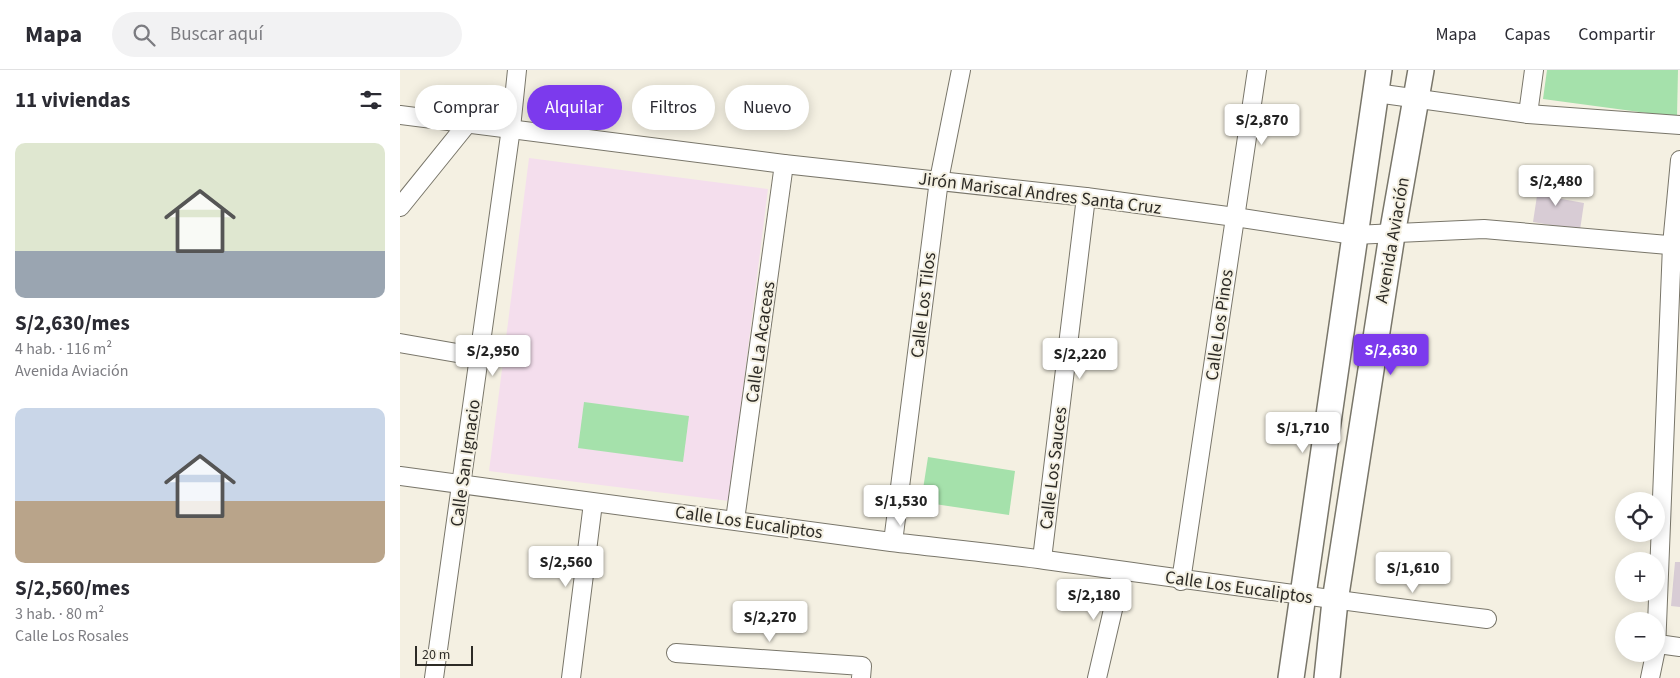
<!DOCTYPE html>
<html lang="es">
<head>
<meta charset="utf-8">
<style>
	body { margin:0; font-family:"Source Sans 3",sans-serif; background:#f2f2f3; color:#2b2b33; height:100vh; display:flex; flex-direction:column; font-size:19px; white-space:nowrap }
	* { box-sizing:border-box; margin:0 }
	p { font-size:16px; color:#7c7c81 }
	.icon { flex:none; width:28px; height:28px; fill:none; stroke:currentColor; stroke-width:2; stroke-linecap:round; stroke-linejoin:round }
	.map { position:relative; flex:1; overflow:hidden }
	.side { display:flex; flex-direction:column; background:#fff; width:400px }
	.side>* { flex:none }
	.banner { position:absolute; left:15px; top:15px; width:475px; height:45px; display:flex; gap:10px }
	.fabs { position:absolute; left:1215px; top:422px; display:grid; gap:10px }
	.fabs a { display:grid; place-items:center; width:50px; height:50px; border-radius:50%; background:#fff; box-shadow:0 2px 12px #0003; font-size:25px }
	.scale { position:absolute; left:15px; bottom:12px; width:58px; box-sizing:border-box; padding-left:5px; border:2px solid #2d2b26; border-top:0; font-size:14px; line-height:18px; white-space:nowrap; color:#2d2b26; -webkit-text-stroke:4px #f4f0e2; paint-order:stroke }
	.price { position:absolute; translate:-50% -42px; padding:0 11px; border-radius:5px; background:#fff; color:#222; font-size:16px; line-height:32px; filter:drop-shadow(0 1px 2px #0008) }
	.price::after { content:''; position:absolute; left:50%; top:30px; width:15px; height:11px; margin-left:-8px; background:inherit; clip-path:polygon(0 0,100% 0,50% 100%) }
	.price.current { background:#7c3aed; color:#fff }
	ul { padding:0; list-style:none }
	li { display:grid; align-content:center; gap:10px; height:265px; padding:0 15px }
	li span { display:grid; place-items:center; height:155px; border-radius:10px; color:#555 }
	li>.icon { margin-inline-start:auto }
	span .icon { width:90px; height:90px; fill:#fffc; stroke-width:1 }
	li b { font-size:21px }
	h2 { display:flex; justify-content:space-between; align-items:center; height:60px; padding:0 15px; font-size:21px }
	.pill { padding:0 18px; border-radius:22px; background:#fff; box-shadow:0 2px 12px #0003; font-size:18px; line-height:45px }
	.pill.current { background:#7c3aed; color:#fff }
	header { display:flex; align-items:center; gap:30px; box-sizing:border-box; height:70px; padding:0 25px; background:#fff; border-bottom:1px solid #e1e1e2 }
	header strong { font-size:24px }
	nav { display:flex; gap:28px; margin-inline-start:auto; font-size:18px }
	.search { width:350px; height:45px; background:#f2f2f3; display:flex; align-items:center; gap:12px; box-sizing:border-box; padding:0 18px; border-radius:28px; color:#7c7c81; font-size:19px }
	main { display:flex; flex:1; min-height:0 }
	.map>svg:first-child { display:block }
</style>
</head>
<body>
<header>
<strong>Mapa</strong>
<div class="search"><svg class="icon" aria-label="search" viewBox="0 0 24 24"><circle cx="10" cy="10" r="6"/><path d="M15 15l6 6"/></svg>Buscar aquí</div>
<nav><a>Mapa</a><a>Capas</a><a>Compartir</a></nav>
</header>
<main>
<section class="side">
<h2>11 viviendas<svg class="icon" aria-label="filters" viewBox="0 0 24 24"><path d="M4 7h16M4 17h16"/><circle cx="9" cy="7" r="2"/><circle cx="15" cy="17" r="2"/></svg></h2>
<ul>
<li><span style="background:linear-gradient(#dfe7d0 70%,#9aa5b1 0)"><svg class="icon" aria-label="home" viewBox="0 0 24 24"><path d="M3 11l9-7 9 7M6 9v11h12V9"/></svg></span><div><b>S/2,630/mes</b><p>4 hab. · 116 m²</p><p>Avenida Aviación</p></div></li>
<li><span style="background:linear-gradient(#c9d6e8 60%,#b9a48a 0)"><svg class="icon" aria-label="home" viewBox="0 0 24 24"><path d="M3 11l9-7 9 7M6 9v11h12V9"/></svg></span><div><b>S/2,560/mes</b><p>3 hab. · 80 m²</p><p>Calle Los Rosales</p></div></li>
</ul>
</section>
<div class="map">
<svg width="1280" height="608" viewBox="0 0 1280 608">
	<rect width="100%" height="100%" fill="#f4f0e2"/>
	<polygon fill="#f4deed" points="129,88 368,119 329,431 89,401"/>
	<g fill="#a5e1ab">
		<polygon points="1147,0 1278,0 1277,47 1143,29"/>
		<polygon points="184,332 289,346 283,392 178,378"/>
		<polygon points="528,387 615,401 609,445 521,432"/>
	</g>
	<g fill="#d8ccd5">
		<polygon points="1140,106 1159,109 1156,128 1184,133 1180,160 1133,152"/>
		<polygon points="1275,492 1280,492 1280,537 1271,536"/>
	</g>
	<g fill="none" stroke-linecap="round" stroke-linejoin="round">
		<defs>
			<g id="street">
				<polyline points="976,23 1128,44 1280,55"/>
				<polyline points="1128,44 1134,0"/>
				<polyline points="0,45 384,94 686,127 835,147 954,165 1084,159 1280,176"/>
				<polyline points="0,137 67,54"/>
				<polyline points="0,273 80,287"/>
				<path d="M0,406C164,428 328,450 491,472C542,478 594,483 645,490C792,510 939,531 1087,549"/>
				<polyline points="335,450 384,94"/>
				<polyline points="493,472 539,110 561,0"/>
				<polyline points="642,489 686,127"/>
				<polyline points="781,511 857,0"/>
				<polyline points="1258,574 1280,577"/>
				<polyline points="1256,580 1272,175 1280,90"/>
				<polyline points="276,583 462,596 461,608"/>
				<polyline points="34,608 111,58 117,0"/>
				<polyline points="171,608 193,433"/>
				<polyline points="697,608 722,501"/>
				<polyline points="1250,608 1255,584"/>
			</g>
			<g id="secondary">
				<polyline points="891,608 979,0"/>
				<polyline points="927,608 935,531 992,165 1021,0"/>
			</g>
		</defs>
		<use href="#street" stroke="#79766a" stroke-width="20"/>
		<use href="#secondary" stroke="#79766a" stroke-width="28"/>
		<use href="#street" stroke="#fff" stroke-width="18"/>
		<use href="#secondary" stroke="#fff" stroke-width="25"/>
	</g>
	<g text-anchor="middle" stroke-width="4" stroke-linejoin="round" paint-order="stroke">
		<g font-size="18" fill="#2d2b26" stroke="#f4f0e2">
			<text transform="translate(640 123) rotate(7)" y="6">Jirón Mariscal Andres Santa Cruz</text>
			<text transform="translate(992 170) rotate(-80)" y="6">Avenida Aviación</text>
			<text transform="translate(523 235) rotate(-83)" y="6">Calle Los Tilos</text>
			<text transform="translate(819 255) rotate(-82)" y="6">Calle Los Pinos</text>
			<text transform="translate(360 272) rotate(-82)" y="6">Calle La Acaceas</text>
			<text transform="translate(65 393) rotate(-82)" y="6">Calle San Ignacio</text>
			<text transform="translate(653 398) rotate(-83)" y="6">Calle Los Sauces</text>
			<text transform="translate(349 452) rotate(8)" y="6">Calle Los Eucaliptos</text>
			<text transform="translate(839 517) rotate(8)" y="6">Calle Los Eucaliptos</text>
		</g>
	</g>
</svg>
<div class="fabs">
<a><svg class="icon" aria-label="locate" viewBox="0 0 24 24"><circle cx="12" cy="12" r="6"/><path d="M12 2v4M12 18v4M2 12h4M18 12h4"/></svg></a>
<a>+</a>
<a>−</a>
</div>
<div class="scale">20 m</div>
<b class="price" style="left:862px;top:76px">S/2,870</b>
<b class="price" style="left:1156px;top:137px">S/2,480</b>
<b class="price current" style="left:991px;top:306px">S/2,630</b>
<b class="price" style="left:93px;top:307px">S/2,950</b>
<b class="price" style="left:680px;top:310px">S/2,220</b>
<b class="price" style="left:903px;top:384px">S/1,710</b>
<b class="price" style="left:501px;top:457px">S/1,530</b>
<b class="price" style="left:166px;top:518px">S/2,560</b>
<b class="price" style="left:1013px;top:524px">S/1,610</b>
<b class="price" style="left:694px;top:551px">S/2,180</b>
<b class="price" style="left:370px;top:573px">S/2,270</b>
<div class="banner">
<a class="pill">Comprar</a>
<a class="pill current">Alquilar</a>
<a class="pill">Filtros</a>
<a class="pill">Nuevo</a>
</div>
</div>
</main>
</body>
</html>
